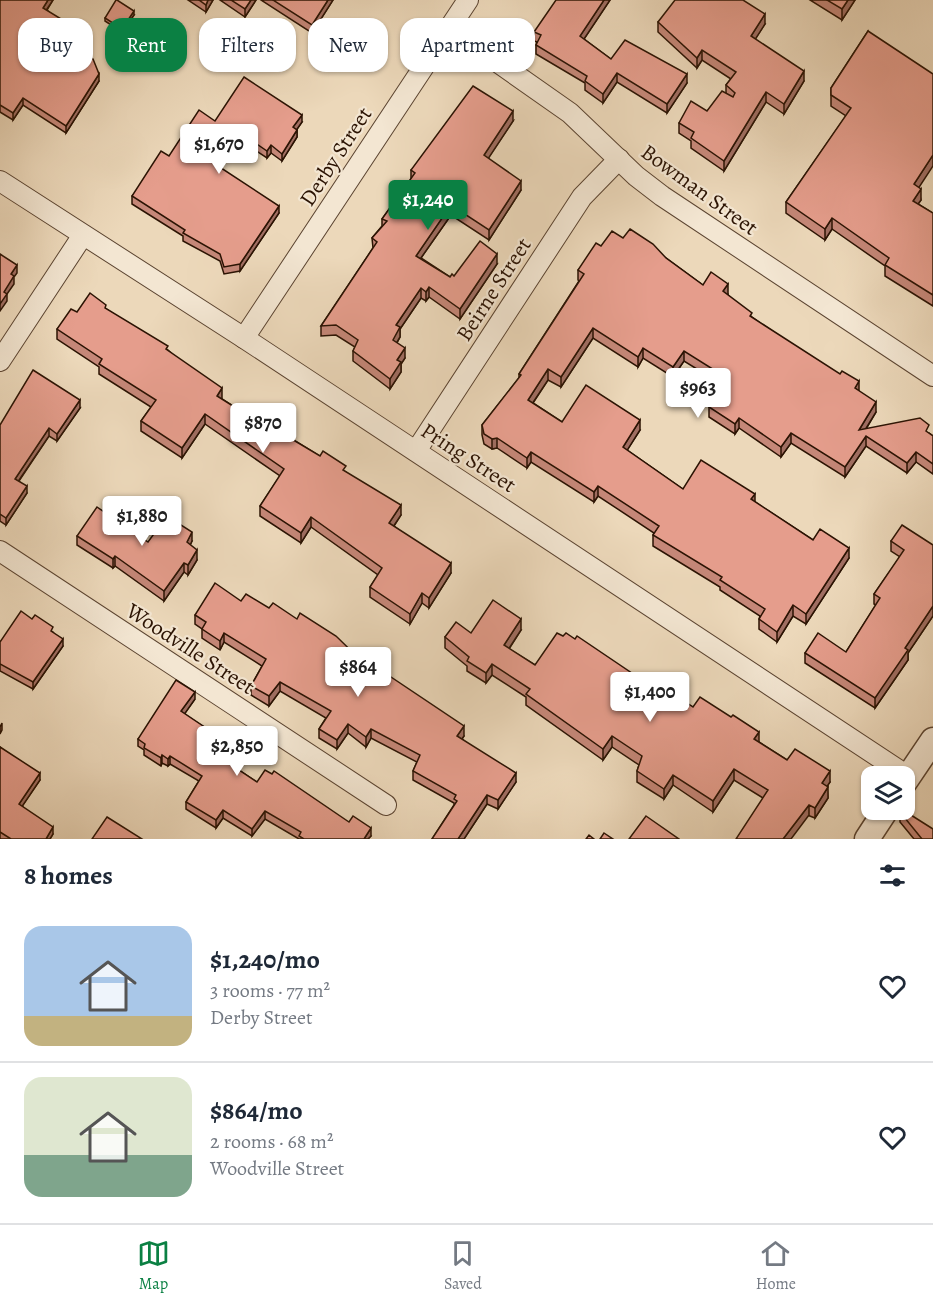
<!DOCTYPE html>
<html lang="en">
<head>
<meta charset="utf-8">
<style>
	body { margin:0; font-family:Alegreya,serif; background:#f2f2f3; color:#1f2937; height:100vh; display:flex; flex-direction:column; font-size:22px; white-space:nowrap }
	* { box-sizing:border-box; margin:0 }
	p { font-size:20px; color:#747a83 }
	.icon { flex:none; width:33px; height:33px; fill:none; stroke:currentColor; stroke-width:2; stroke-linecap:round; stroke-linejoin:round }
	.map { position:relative; height:839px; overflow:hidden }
	.details { display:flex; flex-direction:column; background:#fff; flex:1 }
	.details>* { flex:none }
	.guide { position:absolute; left:18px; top:18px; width:600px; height:54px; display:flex; gap:12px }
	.controls { position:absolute; left:861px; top:766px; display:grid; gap:12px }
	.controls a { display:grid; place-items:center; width:54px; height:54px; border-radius:12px; background:#fff; box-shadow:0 2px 4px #0004; font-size:30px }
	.price { position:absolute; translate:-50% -51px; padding:0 14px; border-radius:6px; background:#fff; color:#222; font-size:20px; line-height:39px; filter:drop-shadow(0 2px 3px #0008) }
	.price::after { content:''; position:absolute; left:50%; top:36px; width:18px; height:14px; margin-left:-9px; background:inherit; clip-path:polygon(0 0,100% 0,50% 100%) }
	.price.active { background:#0b8043; color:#fff }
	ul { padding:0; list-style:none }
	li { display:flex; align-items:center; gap:18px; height:150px; padding:0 24px }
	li+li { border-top:2px solid #e0e1e3 }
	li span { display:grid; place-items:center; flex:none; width:168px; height:120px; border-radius:18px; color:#555 }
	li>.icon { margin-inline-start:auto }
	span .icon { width:72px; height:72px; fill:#fffc; stroke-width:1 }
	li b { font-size:26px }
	h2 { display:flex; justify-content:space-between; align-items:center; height:72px; padding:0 24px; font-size:26px }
	.chip { padding:0 21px; border-radius:18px; background:#fff; box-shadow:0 2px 4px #0004; font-size:21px; line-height:54px }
	.chip.active { background:#0b8043; color:#fff }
	.tab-bar { display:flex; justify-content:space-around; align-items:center; height:84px; border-top:2px solid #e0e1e3; background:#fff; font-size:16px; color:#747a83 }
	.tab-bar a { display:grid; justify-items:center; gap:3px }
	.tab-bar .active { color:#0b8043 }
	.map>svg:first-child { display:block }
</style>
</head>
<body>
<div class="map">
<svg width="933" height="839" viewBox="0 0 933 839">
	<rect width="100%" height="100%" fill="#ecd8ba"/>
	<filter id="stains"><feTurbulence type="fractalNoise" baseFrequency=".00333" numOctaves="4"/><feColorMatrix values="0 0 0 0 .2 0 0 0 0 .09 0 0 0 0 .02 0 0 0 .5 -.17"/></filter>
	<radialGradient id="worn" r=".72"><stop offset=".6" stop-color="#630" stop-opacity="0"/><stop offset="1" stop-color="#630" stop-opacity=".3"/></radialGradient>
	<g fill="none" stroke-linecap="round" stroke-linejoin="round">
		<defs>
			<g id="minor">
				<polyline points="449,28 570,113 636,176 662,196 933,376"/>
				<polyline points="0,181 244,338 909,777"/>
				<polyline points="244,338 468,0"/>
				<polyline points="0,361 83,235"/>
				<polyline points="416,451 582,197 619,159"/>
				<polyline points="0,551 386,805"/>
			</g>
			<g id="tertiary">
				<polyline points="904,783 933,740"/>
				<polyline points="867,839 886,810"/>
			</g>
		</defs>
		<use href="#minor" stroke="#5b4431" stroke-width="22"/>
		<use href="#tertiary" stroke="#5b4431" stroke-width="27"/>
		<use href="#minor" stroke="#f3e6d2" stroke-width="20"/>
		<use href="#tertiary" stroke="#f3e6d2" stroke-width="24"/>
	</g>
	<g fill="#c58778" stroke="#2b1303" stroke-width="1.5">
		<polygon points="0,0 53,0 47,10 71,33 65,42 99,81 66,133 23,105 13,120 0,112"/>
		<polygon points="188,0 213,0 206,12"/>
		<polygon points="220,0 256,0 245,17"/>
		<polygon points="261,0 333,0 312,33"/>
		<polygon points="610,0 584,39 611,59 687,83 667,113 617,82 603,103 585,90 585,83 536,54 536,45 537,42 534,41 534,32"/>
		<polygon points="810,0 855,0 842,20"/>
		<polygon points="134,15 122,32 105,21 105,18"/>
		<polygon points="658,22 765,24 755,39 804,81 784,114 766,102 724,171 691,148 691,141 679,133 679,123 707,111 726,94 726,85 731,79 702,60 697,68 658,32"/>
		<polygon points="868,31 918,188 921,200 918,204 933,213 933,306 885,276 885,266 832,229 825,240 786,213 786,202 846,116 831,106 831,88"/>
		<polygon points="215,121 302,122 297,129 297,137 282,161 271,153 267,158 235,137 217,161 220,168 279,213 240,271 224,274 220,261 183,241 183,236 132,204 132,196 169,156"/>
		<polygon points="513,121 488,158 521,190 489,240 451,215 421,258 450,277 497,264 460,319 429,297 426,301 421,298 400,329 400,337 397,343 405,358 401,364 401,372 390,389 353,361 353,351 355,347 336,335 321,336 321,326 373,248 372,238 382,226 382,219 411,179 411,170"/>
		<polygon points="623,238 666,258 703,285 728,294 728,295 752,317 859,391 876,412 866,429 929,433 933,436 933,474 916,462 907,473 866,446 845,477 791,443 781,457 739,428 735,434 709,417 709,407 723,385 684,361 673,377 643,358 638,367 593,338 561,387 548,380 533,403 562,422 640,430 627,450 683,489 755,502 813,540 849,558 806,624 793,616 777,642 759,629 759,619 760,616 720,590 720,587 653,546 653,535 654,533 598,496 594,502 531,462 527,468 497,448 492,449 484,444 482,435 482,425 519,378 519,374 579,281 578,280 578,270 601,246"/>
		<polygon points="106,309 168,350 222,399 247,415 279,428 287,436 346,472 401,515 394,526 451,573 429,608 422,603 410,624 370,597 370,587 378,575 311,527 301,543 260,516 260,506 280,476 205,424 182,458 141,431 141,421 151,407 99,374 99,367 57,339 57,329 77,312"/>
		<polygon points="80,408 57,441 49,436 19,481 27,493 6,525 0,521 0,425"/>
		<polygon points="77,536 148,542 192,541 190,545 197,560 188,575 184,572 164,601 115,566 113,568 77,545"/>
		<polygon points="891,541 933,545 933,616 908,653 908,660 875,708 805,663 805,653 846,652 876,605 874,604 874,594 900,557 891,551"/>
		<polygon points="241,601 373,672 464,736 462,739 516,782 498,809 487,804 464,839 432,839 454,805 454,803 413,780 413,771 417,762 371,738 366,747 348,733 337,749 319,738 319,729 326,718 280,691 269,706 251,695 251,686 262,666 224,642 220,650 202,638 202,629 195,624 195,615"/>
		<polygon points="32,619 53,632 63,646 33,689 0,671 0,642"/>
		<polygon points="521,630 509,649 535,665 563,636 575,639 660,692 693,707 759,742 787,760 830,782 827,786 828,798 815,818 763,798 734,780 713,812 673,785 664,799 637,782 637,771 639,765 612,747 603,760 526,705 526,697 492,675 486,683 467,671 467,666 445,648 445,637 471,633"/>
		<polygon points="195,699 184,714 239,750 230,764 257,782 371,836 368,839 299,839 265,819 252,836 223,818 216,828 186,809 186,802 199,781 170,764 168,766 162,763 161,766 144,755 144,750 138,746 138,739"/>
		<polygon points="0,747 40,780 22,806 53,834 50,839 0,839"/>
		<polygon points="900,812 933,839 914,839 900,822"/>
	</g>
	<g fill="#a06e62" stroke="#2b1303" stroke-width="1.5">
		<polygon points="48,0 53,0 43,15 43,8"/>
		<polygon points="208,0 213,0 206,12 206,5"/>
		<polygon points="251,0 256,0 245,17 245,9"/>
		<polygon points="328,0 333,0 312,33 312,25"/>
		<polygon points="604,0 610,0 580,45 580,36"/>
		<polygon points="848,0 855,0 842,20 842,9"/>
		<polygon points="134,11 134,15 122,32 122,29"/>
		<polygon points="765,14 765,24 751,46 751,36"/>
		<polygon points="71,25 71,33 62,47 62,40"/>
		<polygon points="702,50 702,60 697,68 697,58"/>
		<polygon points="804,71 804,81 784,114 784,104"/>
		<polygon points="617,73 617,82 603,103 603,94"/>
		<polygon points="99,74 99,81 66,133 66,126"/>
		<polygon points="687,74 687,83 667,113 667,104"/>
		<polygon points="766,92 766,102 724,171 724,161"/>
		<polygon points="23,98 23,105 13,120 13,113"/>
		<polygon points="513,111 513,121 484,165 484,155"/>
		<polygon points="302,115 302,122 293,135 293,127"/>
		<polygon points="235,129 235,137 213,167 213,159"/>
		<polygon points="297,130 297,137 282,161 282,154"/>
		<polygon points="271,145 271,153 267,158 267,151"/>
		<polygon points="933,155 933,166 914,195 914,184"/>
		<polygon points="521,181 521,190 489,240 489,230"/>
		<polygon points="921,189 921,200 913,211 913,201"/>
		<polygon points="451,205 451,215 416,265 416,256"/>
		<polygon points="279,206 279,213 240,271 240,264"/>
		<polygon points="832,218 832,229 825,240 825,229"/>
		<polygon points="497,254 497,264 460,319 460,309"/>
		<polygon points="17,265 17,273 14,277 14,284 7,294 7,301 0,311 0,304 4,292 11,274"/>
		<polygon points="728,284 728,294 723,301 723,291"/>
		<polygon points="429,287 429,297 426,301 426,292"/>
		<polygon points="421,288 421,298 400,329 400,337 393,349 393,340 396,325"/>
		<polygon points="593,328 593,338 561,387 561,377"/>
		<polygon points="405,348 405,358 401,364 401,372 390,389 390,379 397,360"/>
		<polygon points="643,348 643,358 638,367 638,357"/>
		<polygon points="684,351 684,361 673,377 673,367"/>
		<polygon points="548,369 548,380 528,410 528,400"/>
		<polygon points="859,381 859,391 855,388"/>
		<polygon points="222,388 222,398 217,406 217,396"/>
		<polygon points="80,400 80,408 57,441 57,434"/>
		<polygon points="876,402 876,412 859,440 859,430"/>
		<polygon points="205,414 205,424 182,458 182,448"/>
		<polygon points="739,418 739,428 735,434 735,424"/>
		<polygon points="640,420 640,430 623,457 623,447"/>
		<polygon points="49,428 49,436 15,486 15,479"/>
		<polygon points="791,433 791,443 781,457 781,447"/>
		<polygon points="866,436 866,446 845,477 845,467"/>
		<polygon points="497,438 497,448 492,449 492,439"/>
		<polygon points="531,452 531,462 527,468 527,458"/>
		<polygon points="916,452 916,462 907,473 907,463"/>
		<polygon points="27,486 27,493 6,525 6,518"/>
		<polygon points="598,486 598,496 594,502 594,492"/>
		<polygon points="755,494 755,504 751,499"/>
		<polygon points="401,505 401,515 389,533 389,523"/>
		<polygon points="311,517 311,527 301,543 301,533"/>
		<polygon points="192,532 192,541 187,552 187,542"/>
		<polygon points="849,548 849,558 806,624 806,614"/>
		<polygon points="197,550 197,560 188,575 188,565"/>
		<polygon points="115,556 115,566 113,568 113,559"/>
		<polygon points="184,563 184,572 164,601 164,591"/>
		<polygon points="451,563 451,573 429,608 429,598"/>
		<polygon points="422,593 422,603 410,624 410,614"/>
		<polygon points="793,605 793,616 777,642 777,632"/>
		<polygon points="933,606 933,616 908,653 908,660 875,708 875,698 905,648"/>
		<polygon points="521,619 521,630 504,656 504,645"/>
		<polygon points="224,633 224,642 220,650 220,641"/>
		<polygon points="63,639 63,646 33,689 33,682"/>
		<polygon points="492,664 492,675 486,683 486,673"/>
		<polygon points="280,682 280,691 269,706 269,696"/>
		<polygon points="195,692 195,699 181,719 181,711"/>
		<polygon points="2,723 2,730 0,734 0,727"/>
		<polygon points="348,724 348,733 337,749 337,740"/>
		<polygon points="464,726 464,736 457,746 457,736"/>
		<polygon points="371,729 371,738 366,747 366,737"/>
		<polygon points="759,732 759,743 754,739"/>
		<polygon points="612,736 612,747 603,760 603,749"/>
		<polygon points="239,743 239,750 227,769 227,762"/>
		<polygon points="162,755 162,763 161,766 161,758"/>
		<polygon points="170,756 170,764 168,766 168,759"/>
		<polygon points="734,769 734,780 713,812 713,801"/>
		<polygon points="830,771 830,782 822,794 822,783"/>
		<polygon points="40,773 40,780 19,811 19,804"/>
		<polygon points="516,773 516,782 498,809 498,800"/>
		<polygon points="673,775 673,785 664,799 664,789"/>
		<polygon points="828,787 828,798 815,818 815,808"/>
		<polygon points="487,795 487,804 464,839 458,839"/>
		<polygon points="809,805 809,815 791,839 783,839"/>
		<polygon points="223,810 223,818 216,828 216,820"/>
		<polygon points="265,811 265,819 252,836 252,829"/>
		<polygon points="53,827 53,834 50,839 46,839"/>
		<polygon points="371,828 371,836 368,839 364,839"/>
	</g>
	<g fill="#e59d8c" stroke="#2b1303" stroke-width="1.5">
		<polygon points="0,0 48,0 43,8 71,25 62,40 93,59 99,74 66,126 23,98 13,113 0,105"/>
		<polygon points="116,0 117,0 134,11 122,29 105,18"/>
		<polygon points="199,0 208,0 206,5"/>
		<polygon points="231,0 251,0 245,9"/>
		<polygon points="273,0 328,0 312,25"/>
		<polygon points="556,0 604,0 580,36 611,59 625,40 687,74 667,104 617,73 603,94 585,81 587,76 536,45 541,35 534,32"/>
		<polygon points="675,0 743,0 765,14 751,36 804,71 784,104 766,92 724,161 691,138 694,132 679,123 691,101 707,111 722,91 733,97 735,93 726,85 736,72 702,50 697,58 658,22"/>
		<polygon points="827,0 848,0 842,9"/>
		<polygon points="868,31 933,74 933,155 914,184 921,189 913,201 933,213 933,295 885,265 889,258 832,218 825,229 786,202 851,108 831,95 831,88"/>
		<polygon points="244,77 302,115 293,127 297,130 282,154 271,145 267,151 235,129 213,159 220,163 218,166 279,206 240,264 224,267 220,254 183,233 185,230 132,196 161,151 169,156 199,110 215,121"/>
		<polygon points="473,86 513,111 484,155 521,181 489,230 451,205 416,256 450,277 452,274 454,276 480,241 497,254 460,309 429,287 426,292 421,288 396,325 400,327 393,340 405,348 397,360 401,362 390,379 353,351 358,340 336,325 321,326 377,242 372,238 387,221 382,219 415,173 411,170"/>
		<polygon points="630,229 653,244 666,258 703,285 711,272 728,284 723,291 752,313 750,316 840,374 842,371 859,381 855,388 876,402 859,430 920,418 929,425 926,431 933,436 933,464 916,452 907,463 866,436 845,467 791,433 781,447 739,418 735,424 709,407 727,378 684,351 673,367 643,348 638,357 593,328 561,377 548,369 528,400 562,422 586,385 640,420 623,447 683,489 701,460 755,494 751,499 813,540 820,529 849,548 806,614 793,605 777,632 759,619 765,609 720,580 722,577 653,535 659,526 598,486 594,492 531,452 527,458 497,438 492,439 484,434 482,425 521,375 519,374 584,274 578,270 596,243 601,246 612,231 623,238"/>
		<polygon points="0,254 17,265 11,274 14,276 4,292 7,294 0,304"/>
		<polygon points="90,293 106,305 105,308 168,346 166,349 222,388 217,396 247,415 251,409 255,409 279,423 276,426 287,433 285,435 320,456 323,451 346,466 343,470 401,505 389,523 451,563 429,598 422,593 410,614 370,587 382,568 311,517 301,533 260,506 284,469 205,414 182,448 141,421 156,400 99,364 102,359 57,329 71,309 77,312"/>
		<polygon points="33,370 80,400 57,434 49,428 15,479 27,486 6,518 0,514 0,425"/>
		<polygon points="97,507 148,542 167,516 192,532 187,542 197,550 188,565 184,563 164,591 115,556 113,559 77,536"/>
		<polygon points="902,525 933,545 933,606 905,648 908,650 875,698 805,653 818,633 846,652 880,598 874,594 904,550 891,541"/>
		<polygon points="215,583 241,601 246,594 269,608 273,603 297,619 300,613 336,636 373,672 376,667 464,726 457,736 516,773 498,800 487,795 458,839 432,839 457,801 454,799 456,795 413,771 420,755 371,729 366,737 348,724 337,740 319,729 331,711 280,682 269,696 251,686 266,659 224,633 220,641 202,629 206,622 195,615"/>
		<polygon points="493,600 521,619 504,645 535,665 557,633 563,636 566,633 575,639 577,636 660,692 664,687 693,707 700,697 731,717 733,715 759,732 754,739 787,760 795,749 830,771 822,783 828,787 815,808 809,805 783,839 736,839 768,790 734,769 713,801 673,775 664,789 637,771 642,756 612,736 603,749 526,694 530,689 492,664 486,673 467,661 469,657 445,637 456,622 471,633"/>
		<polygon points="21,611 32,619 35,615 53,627 51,631 63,639 33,682 0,664 0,642"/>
		<polygon points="176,680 195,692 181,711 218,736 220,733 239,743 227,762 257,782 265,770 272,774 274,771 349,822 353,816 371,828 364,839 304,839 299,836 301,832 265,811 252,829 223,810 216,820 186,802 202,776 170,756 168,759 162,755 161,758 144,748 145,744 138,739"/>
		<polygon points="0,747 40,773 19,804 53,827 46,839 11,839 0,832"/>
		<polygon points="903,810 933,829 933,839 922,839 900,812"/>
		<polygon points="646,816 679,839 629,839"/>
		<polygon points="107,817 142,839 92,839"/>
		<polygon points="604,833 613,839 600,839"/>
		<polygon points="589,835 594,839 586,839"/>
	</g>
	<g text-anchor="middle" stroke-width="4.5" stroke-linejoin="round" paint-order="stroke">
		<g font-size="22" fill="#2b1303" stroke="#f3e6d2">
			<text transform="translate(335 156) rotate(-57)" y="8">Derby Street</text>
			<text transform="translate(700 189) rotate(36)" y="8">Bowman Street</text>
			<text transform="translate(493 289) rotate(-57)" y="8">Beirne Street</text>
			<text transform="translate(469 457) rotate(33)" y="8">Pring Street</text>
			<text transform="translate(191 648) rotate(33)" y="8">Woodville Street</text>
		</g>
	</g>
	<rect width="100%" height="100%" filter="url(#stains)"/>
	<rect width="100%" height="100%" fill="url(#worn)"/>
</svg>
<div class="controls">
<a><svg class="icon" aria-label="layers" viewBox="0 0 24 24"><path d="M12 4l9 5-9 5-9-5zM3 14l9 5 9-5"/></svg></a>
</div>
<b class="price" style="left:219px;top:175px">$1,670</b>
<b class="price active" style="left:428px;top:231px">$1,240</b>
<b class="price" style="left:698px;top:419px">$963</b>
<b class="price" style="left:263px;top:454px">$870</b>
<b class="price" style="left:142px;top:547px">$1,880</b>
<b class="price" style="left:358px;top:698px">$864</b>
<b class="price" style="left:650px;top:723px">$1,400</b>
<b class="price" style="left:237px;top:777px">$2,850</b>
<div class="guide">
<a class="chip">Buy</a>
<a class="chip active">Rent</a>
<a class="chip">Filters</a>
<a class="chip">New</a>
<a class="chip">Apartment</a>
</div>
</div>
<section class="details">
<h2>8 homes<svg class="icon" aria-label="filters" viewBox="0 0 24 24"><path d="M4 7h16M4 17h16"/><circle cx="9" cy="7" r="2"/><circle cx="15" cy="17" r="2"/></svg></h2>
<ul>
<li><span style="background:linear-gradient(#a9c7e8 75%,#c2b280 0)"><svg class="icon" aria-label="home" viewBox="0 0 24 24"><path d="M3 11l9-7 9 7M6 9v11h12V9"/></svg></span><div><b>$1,240/mo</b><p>3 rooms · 77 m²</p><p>Derby Street</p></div><svg class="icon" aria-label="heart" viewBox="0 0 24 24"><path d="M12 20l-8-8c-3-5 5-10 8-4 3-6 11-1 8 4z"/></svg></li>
<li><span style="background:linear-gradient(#dfe7d0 65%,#7fa58c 0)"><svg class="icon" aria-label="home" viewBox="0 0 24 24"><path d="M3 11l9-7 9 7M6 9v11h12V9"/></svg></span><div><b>$864/mo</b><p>2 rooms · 68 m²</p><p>Woodville Street</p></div><svg class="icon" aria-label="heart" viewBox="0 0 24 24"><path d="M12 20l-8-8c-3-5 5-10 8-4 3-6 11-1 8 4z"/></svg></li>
</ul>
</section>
<nav class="tab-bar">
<a class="active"><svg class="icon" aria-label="map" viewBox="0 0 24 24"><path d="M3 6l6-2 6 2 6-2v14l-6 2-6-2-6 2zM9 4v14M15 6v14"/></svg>Map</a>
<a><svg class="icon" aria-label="saved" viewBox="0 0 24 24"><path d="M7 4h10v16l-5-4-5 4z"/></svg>Saved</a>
<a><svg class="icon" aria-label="home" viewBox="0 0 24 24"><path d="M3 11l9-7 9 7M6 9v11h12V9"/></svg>Home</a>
</nav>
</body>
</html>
